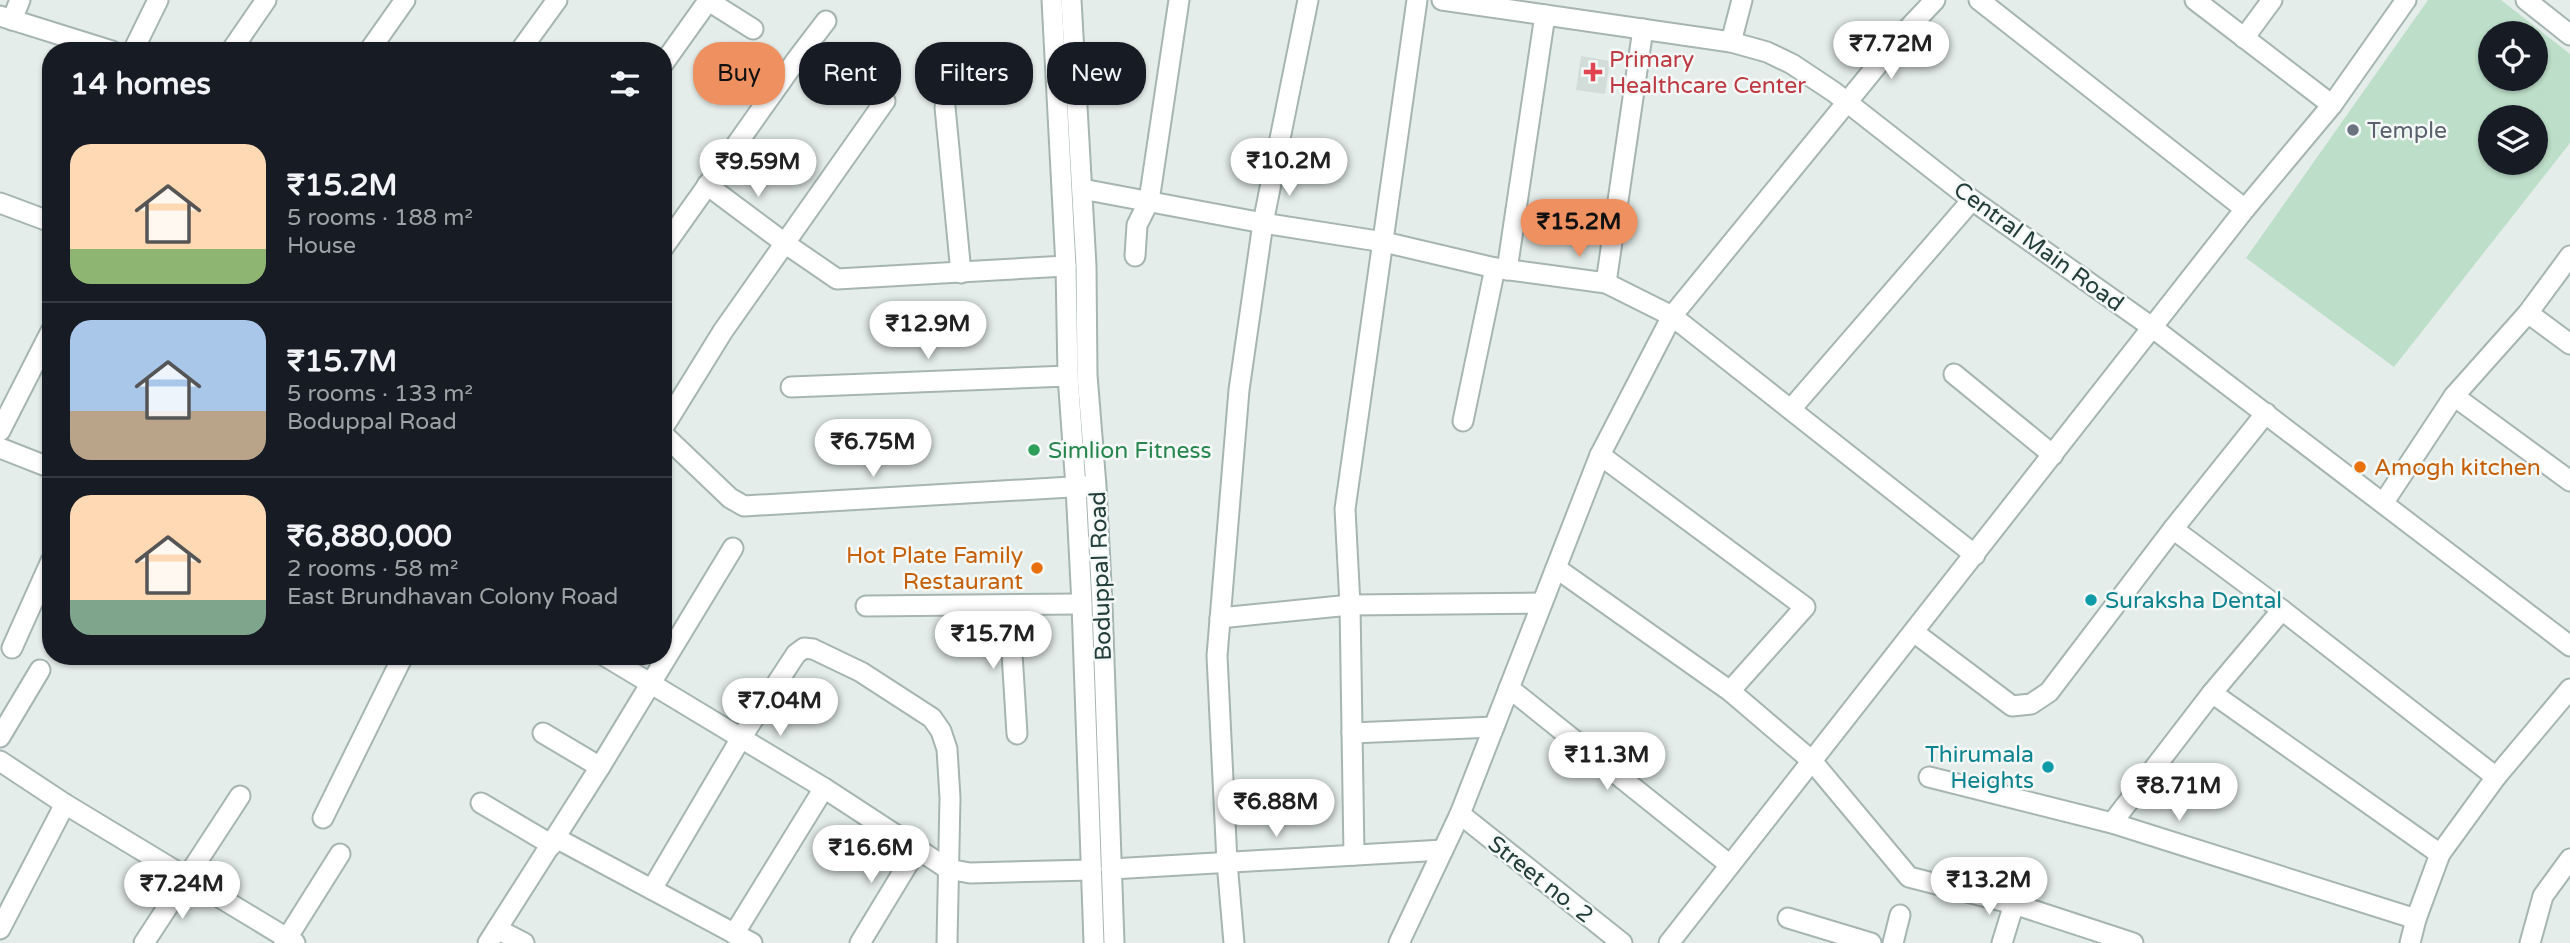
<!DOCTYPE html>
<html lang="en">
<head>
<meta charset="utf-8">
<style>
	body { margin:0; font-family:"Varela Round",sans-serif; background:#20242c; color:#f1f3f6; height:100vh; display:flex; flex-direction:column; font-size:26px; white-space:nowrap }
	* { box-sizing:border-box; margin:0 }
	p { font-size:23px; color:#9ea1a6 }
	.icon { flex:none; width:38px; height:38px; fill:none; stroke:currentColor; stroke-width:2; stroke-linecap:round; stroke-linejoin:round }
	.map { position:relative; flex:1; overflow:hidden }
	.drawer { position:absolute; left:42px; top:42px; width:630px; height:623px; display:flex; flex-direction:column; background:#171b24; border-radius:28px; box-shadow:0 2px 5px #0004 }
	.drawer>* { flex:none }
	.banner { position:absolute; left:693px; top:42px; width:665px; height:63px; display:flex; gap:14px }
	.buttons { position:absolute; left:2478px; top:21px; display:grid; gap:14px }
	.buttons a { display:grid; place-items:center; width:70px; height:70px; border-radius:50%; background:#171b24; box-shadow:0 2px 5px #0004; font-size:35px }
	.price { position:absolute; translate:-50% -60px; padding:0 16px; border-radius:24px; background:#fff; color:#222; font-size:23px; line-height:46px; filter:drop-shadow(0 2px 4px #0008) }
	.price::after { content:''; position:absolute; left:50%; top:42px; width:21px; height:16px; margin-left:-10px; background:inherit; clip-path:polygon(0 0,100% 0,50% 100%) }
	.price.active { background:#ef9060; color:#111 }
	ul { padding:0; list-style:none }
	li { display:flex; align-items:center; gap:21px; height:175px; padding:0 28px }
	li+li { border-top:2px solid #363941 }
	li span { display:grid; place-items:center; flex:none; width:196px; height:140px; border-radius:21px; color:#555 }
	li>.icon { margin-inline-start:auto }
	span .icon { width:84px; height:84px; fill:#fffc; stroke-width:1 }
	li b { font-size:30px }
	h2 { display:flex; justify-content:space-between; align-items:center; height:84px; padding:0 28px; font-size:30px }
	.pill { padding:0 24px; border-radius:28px; background:#171b24; box-shadow:0 2px 5px #0004; font-size:24px; line-height:63px }
	.pill.active { background:#ef9060; color:#111 }
	.map>svg:first-child { display:block }
</style>
</head>
<body>
<div class="map">
<svg width="2570" height="943" viewBox="0 0 2570 943">
	<rect width="100%" height="100%" fill="#e4edea"/>
	<polygon fill="#d2ddd9" points="1581,56 1610,61 1605,94 1576,90"/>
	<path fill="#bddec9" fill-rule="evenodd" d="M2428,0H2501L2570,54V143L2394,367L2246,258ZM2490,33H2536V79H2490ZM2490,117H2536V163H2490Z"/>
	<g fill="none" stroke-linecap="round" stroke-linejoin="round">
		<defs>
			<g id="minor">
				<polyline points="707,0 753,29"/>
				<polyline points="1052,0 1066,266 1068,376 1076,487 1082,604 1094,943"/>
				<polyline points="1071,0 1086,266 1087,375 1096,486 1102,604 1114,943"/>
				<polyline points="1442,0 1731,42 1767,52 1792,64 1834,92 1972,200 2153,328 2570,646"/>
				<polyline points="1979,0 2245,209"/>
				<polyline points="2195,0 2332,105"/>
				<polyline points="2526,0 2570,35"/>
				<polyline points="0,16 112,51"/>
				<polyline points="12,20 20,0"/>
				<polyline points="2244,38 2272,0"/>
				<polyline points="1731,42 1742,0"/>
				<polyline points="133,51 158,0"/>
				<polyline points="231,51 266,0"/>
				<polyline points="369,51 405,0"/>
				<polyline points="520,51 557,0"/>
				<polyline points="663,64 708,1"/>
				<polyline points="945,107 961,273"/>
				<polyline points="707,185 786,244 837,279 1066,266"/>
				<polyline points="1082,189 1263,223 1384,242 1495,268 1606,283 1672,316 1975,555"/>
				<polyline points="0,203 51,222"/>
				<polyline points="663,248 797,59 826,21"/>
				<polyline points="1135,256 1137,225 1149,201 1179,0"/>
				<polyline points="1507,270 1545,15"/>
				<polyline points="1606,283 1643,29"/>
				<polyline points="2528,313 2570,344"/>
				<polyline points="1954,374 2053,455"/>
				<polyline points="791,387 1068,376"/>
				<polyline points="2454,396 2570,481"/>
				<polyline points="1791,409 1972,200"/>
				<polyline points="1463,421 1495,268"/>
				<polyline points="663,428 723,331 885,101"/>
				<polyline points="0,431 51,331"/>
				<polyline points="663,434 730,498 744,506 1088,486"/>
				<polyline points="0,448 51,468"/>
				<polyline points="1600,455 1805,607 1730,691"/>
				<polyline points="2384,502 2454,396 2528,313 2570,256"/>
				<polyline points="2173,529 2282,610"/>
				<polyline points="1556,568 1730,691 1812,761 1909,877 2014,904 2133,943"/>
				<polyline points="1009,605 1017,734"/>
				<polyline points="866,606 1082,604"/>
				<polyline points="1220,618 1350,605 1542,603"/>
				<polyline points="1915,633 2012,706 2031,704 2049,692 2173,529 2266,413"/>
				<polyline points="12,648 51,561"/>
				<polyline points="605,656 824,788 948,869 970,873 1091,870"/>
				<polyline points="1509,688 1730,865"/>
				<polyline points="2212,693 2440,854"/>
				<polyline points="543,733 600,767"/>
				<polyline points="1352,733 1494,727"/>
				<polyline points="0,737 40,670"/>
				<polyline points="0,761 65,804 295,943"/>
				<polyline points="1929,777 2112,823 2416,919"/>
				<polyline points="481,803 552,845"/>
				<polyline points="1460,814 1622,943"/>
				<polyline points="323,818 403,656"/>
				<polyline points="2112,823 2212,693 2282,610 2496,777"/>
				<polyline points="556,838 752,943"/>
				<polyline points="1354,855 1350,605 1345,509 1417,0"/>
				<polyline points="1111,869 1443,850"/>
				<polyline points="652,889 741,738 796,654 804,648 813,649 861,672 932,718 941,731 947,749 950,798 947,943"/>
				<polyline points="1788,918 1871,943"/>
				<polyline points="0,929 65,804"/>
				<polyline points="497,929 524,943"/>
				<polyline points="734,934 824,788"/>
				<polyline points="144,943 240,796"/>
				<polyline points="284,943 340,854"/>
				<polyline points="488,943 600,767 733,548"/>
				<polyline points="860,943 917,849"/>
				<polyline points="1234,943 1227,862 1217,656 1239,390 1263,223 1308,0"/>
				<polyline points="1399,943 1460,814 1600,455 1672,316 1902,35 1935,0"/>
				<polyline points="1669,943 2245,209 2332,105 2406,0"/>
				<polyline points="1893,943 1900,915"/>
				<polyline points="2002,943 2014,904"/>
				<polyline points="2410,943 2416,919 2440,854 2496,777 2570,689"/>
				<polyline points="2530,943 2543,896 2570,859"/>
			</g>
		</defs>
		<use href="#minor" stroke="#a6b5b2" stroke-width="23"/>
		<use href="#minor" stroke="#fff" stroke-width="19"/>
	</g>
	<path fill="#e0444e" stroke="#f4f9f7" stroke-width="2.5" d="M1589.5 61.5h7v7h7v7h-7v7h-7v-7h-7v-7h7z"/>
	<circle fill="#6b7280" stroke="#f4f9f7" stroke-width="2.5" cx="2353" cy="130" r="7"/>
	<circle fill="#2e9e5b" stroke="#f4f9f7" stroke-width="2.5" cx="1034" cy="450" r="7"/>
	<g fill="#e8710a" stroke="#f4f9f7" stroke-width="2.5">
		<circle cx="2360" cy="467" r="7"/>
		<circle cx="1037" cy="568" r="7"/>
	</g>
	<g fill="#0f9aa8" stroke="#f4f9f7" stroke-width="2.5">
		<circle cx="2091" cy="600" r="7"/>
		<circle cx="2048" cy="767" r="7"/>
	</g>
	<g text-anchor="middle" stroke-width="5" stroke-linejoin="round" paint-order="stroke">
		<g font-size="23" fill="#be3a42" stroke="#f4f9f7" text-anchor="start">
			<text x="1609" y="67">Primary<tspan x="1609" dy="26">Healthcare Center</tspan></text>
		</g>
		<g font-size="23" fill="#5b616d" stroke="#f4f9f7" text-anchor="start">
			<text x="2367" y="138">Temple</text>
		</g>
		<g font-size="23" fill="#233e3a" stroke="#f4f9f7">
			<text transform="translate(2039 246) rotate(36)" y="8">Central Main Road</text>
			<text transform="translate(1100 576) rotate(-92)" y="8">Boduppal Road</text>
			<text transform="translate(1541 879) rotate(38)" y="8">Street no. 2</text>
		</g>
		<g font-size="23" fill="#27864d" stroke="#f4f9f7" text-anchor="start">
			<text x="1048" y="458">Simlion Fitness</text>
		</g>
		<g font-size="23" fill="#c56008" stroke="#f4f9f7" text-anchor="start">
			<text x="2374" y="475">Amogh kitchen</text>
			<text x="1023" y="563" text-anchor="end">Hot Plate Family<tspan x="1023" dy="26">Restaurant</tspan></text>
		</g>
		<g font-size="23" fill="#0d838f" stroke="#f4f9f7" text-anchor="start">
			<text x="2105" y="608">Suraksha Dental</text>
			<text x="2034" y="762" text-anchor="end">Thirumala<tspan x="2034" dy="26">Heights</tspan></text>
		</g>
	</g>
</svg>
<div class="buttons">
<a><svg class="icon" aria-label="locate" viewBox="0 0 24 24"><circle cx="12" cy="12" r="6"/><path d="M12 2v4M12 18v4M2 12h4M18 12h4"/></svg></a>
<a><svg class="icon" aria-label="layers" viewBox="0 0 24 24"><path d="M12 4l9 5-9 5-9-5zM3 14l9 5 9-5"/></svg></a>
</div>
<b class="price" style="left:1891px;top:81px">₹7.72M</b>
<b class="price" style="left:1289px;top:198px">₹10.2M</b>
<b class="price" style="left:758px;top:199px">₹9.59M</b>
<b class="price active" style="left:1579px;top:259px">₹15.2M</b>
<b class="price" style="left:928px;top:361px">₹12.9M</b>
<b class="price" style="left:873px;top:479px">₹6.75M</b>
<b class="price" style="left:993px;top:671px">₹15.7M</b>
<b class="price" style="left:780px;top:738px">₹7.04M</b>
<b class="price" style="left:1607px;top:792px">₹11.3M</b>
<b class="price" style="left:2179px;top:823px">₹8.71M</b>
<b class="price" style="left:1276px;top:839px">₹6.88M</b>
<b class="price" style="left:871px;top:885px">₹16.6M</b>
<b class="price" style="left:1989px;top:917px">₹13.2M</b>
<b class="price" style="left:182px;top:921px">₹7.24M</b>
<div class="banner">
<a class="pill active">Buy</a>
<a class="pill">Rent</a>
<a class="pill">Filters</a>
<a class="pill">New</a>
</div>
<section class="drawer">
<h2>14 homes<svg class="icon" aria-label="filters" viewBox="0 0 24 24"><path d="M4 7h16M4 17h16"/><circle cx="9" cy="7" r="2"/><circle cx="15" cy="17" r="2"/></svg></h2>
<ul>
<li><span style="background:linear-gradient(#ffd9b3 75%,#8fb573 0)"><svg class="icon" aria-label="home" viewBox="0 0 24 24"><path d="M3 11l9-7 9 7M6 9v11h12V9"/></svg></span><div><b>₹15.2M</b><p>5 rooms · 188 m²</p><p>House</p></div></li>
<li><span style="background:linear-gradient(#a9c7e8 65%,#b9a48a 0)"><svg class="icon" aria-label="home" viewBox="0 0 24 24"><path d="M3 11l9-7 9 7M6 9v11h12V9"/></svg></span><div><b>₹15.7M</b><p>5 rooms · 133 m²</p><p>Boduppal Road</p></div></li>
<li><span style="background:linear-gradient(#ffd9b3 75%,#7fa58c 0)"><svg class="icon" aria-label="home" viewBox="0 0 24 24"><path d="M3 11l9-7 9 7M6 9v11h12V9"/></svg></span><div><b>₹6,880,000</b><p>2 rooms · 58 m²</p><p>East Brundhavan Colony Road</p></div></li>
</ul>
</section>
</div>
</body>
</html>
